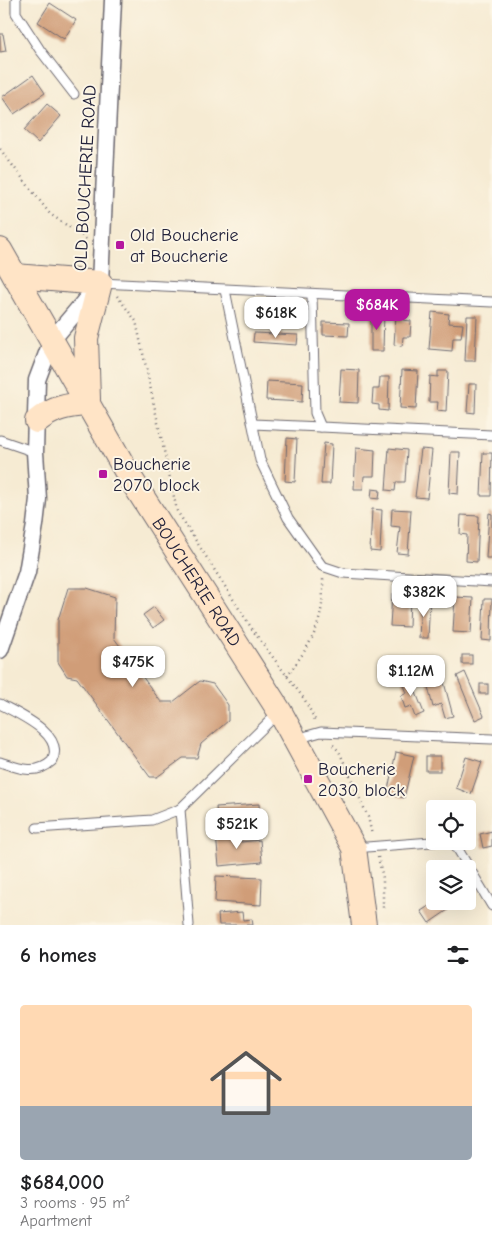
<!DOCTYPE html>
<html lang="en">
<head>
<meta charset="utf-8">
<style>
	body { margin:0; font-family:"Comic Neue",sans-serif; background:#f2f2f2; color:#202124; height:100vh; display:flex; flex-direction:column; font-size:19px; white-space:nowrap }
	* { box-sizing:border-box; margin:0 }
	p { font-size:16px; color:#757577 }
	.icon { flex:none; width:28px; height:28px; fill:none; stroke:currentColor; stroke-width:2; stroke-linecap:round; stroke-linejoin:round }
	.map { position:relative; height:925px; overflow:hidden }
	.panel { display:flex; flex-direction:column; background:#fff; flex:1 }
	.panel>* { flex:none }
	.controls { position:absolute; left:426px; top:800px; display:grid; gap:10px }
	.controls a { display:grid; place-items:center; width:50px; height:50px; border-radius:5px; background:#fff; box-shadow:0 5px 20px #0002; font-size:25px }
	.price { position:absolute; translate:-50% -42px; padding:0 11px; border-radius:10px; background:#fff; color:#222; font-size:16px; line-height:32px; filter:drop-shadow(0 1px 2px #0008) }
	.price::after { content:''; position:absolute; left:50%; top:30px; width:15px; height:11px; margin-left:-8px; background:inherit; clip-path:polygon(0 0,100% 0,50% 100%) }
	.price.active { background:#b5179e; color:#fff }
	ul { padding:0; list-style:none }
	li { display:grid; align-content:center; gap:10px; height:265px; padding:0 20px }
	li span { display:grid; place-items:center; height:155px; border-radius:5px; color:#555 }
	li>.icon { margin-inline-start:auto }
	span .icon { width:90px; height:90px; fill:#fffc; stroke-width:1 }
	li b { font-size:21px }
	h2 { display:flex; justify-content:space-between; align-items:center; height:60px; padding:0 20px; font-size:21px }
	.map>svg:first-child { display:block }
</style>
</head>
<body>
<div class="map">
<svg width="492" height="925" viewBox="0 0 492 925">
	<rect width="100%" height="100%" fill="#fcf5e5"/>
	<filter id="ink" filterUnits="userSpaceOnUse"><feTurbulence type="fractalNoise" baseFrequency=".02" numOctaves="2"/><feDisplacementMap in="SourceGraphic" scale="10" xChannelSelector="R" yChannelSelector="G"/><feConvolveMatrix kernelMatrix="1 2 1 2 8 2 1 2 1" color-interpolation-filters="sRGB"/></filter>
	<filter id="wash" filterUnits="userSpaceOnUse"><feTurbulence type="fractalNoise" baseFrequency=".0096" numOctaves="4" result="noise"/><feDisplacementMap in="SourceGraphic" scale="20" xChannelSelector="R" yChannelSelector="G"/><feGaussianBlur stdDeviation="1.12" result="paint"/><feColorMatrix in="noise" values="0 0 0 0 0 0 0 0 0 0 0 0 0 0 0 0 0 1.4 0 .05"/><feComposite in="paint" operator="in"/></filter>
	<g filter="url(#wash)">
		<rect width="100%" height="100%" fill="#f6ebd3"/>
		<g id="blocks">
			<g fill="#d09d78">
				<polygon points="50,3 76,20 64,39 38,22"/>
				<polygon points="0,34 3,34 6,51 0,52"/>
				<polygon points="33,75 45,93 14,114 2,97"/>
				<polygon points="47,104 61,116 38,143 24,130"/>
				<polygon points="371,312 384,312 383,351 371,351"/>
				<polygon points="432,312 449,314 448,323 463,324 461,338 453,338 452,351 429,349"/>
				<polygon points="396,314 403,314 403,320 411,321 410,337 403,337 402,346 394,345"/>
				<polygon points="467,316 477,316 475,361 465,361"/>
				<polygon points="323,322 349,323 348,336 323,335"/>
				<polygon points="254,333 298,335 297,345 253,342"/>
				<polygon points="341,369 359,370 358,403 339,402"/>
				<polygon points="402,370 418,371 416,409 400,408"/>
				<polygon points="438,371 448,371 446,412 437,411 438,402 429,402 430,376 438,377"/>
				<polygon points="380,377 389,377 388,411 379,410 379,405 372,404 373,389 379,389"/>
				<polygon points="267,381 303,383 302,402 266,400"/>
				<polygon points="469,384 476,384 475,413 467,412"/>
				<polygon points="287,438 297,439 295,482 285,481"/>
				<polygon points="324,443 332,444 330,484 321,484"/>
				<polygon points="356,448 375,450 374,476 364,476 363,489 354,489"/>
				<polygon points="389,448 407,450 405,482 396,482 395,491 386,490"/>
				<polygon points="421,449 432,450 427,498 415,497"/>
				<polygon points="451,452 460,452 458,494 449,493"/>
				<polygon points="483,453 492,453 491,496 481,496"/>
				<polygon points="372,489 380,490 379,499 371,498"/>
				<polygon points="372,509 382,510 380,552 370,551"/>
				<polygon points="392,509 411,510 408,554 397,553 400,527 391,526"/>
				<polygon points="489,513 492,514 492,558 486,558"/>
				<polygon points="461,515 479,516 477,562 466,561 467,535 460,534"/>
				<polygon points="68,588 87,588 115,597 114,638 161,702 173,702 200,681 213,684 228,705 228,721 201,744 197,758 183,758 157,777 150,777 77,678 67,676 58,662 58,620"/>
				<polygon points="392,594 410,595 409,627 390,626"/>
				<polygon points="421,597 430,598 428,638 419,638"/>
				<polygon points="455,597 473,598 471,633 453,632"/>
				<polygon points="484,599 492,599 491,641 482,640"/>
				<polygon points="154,607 164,620 153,628 143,615"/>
				<rect x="462" y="655" width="10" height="9"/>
				<polygon points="465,672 484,716 475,720 457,676"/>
				<polygon points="409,675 424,713 415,717 411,706 405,708 401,696 407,693 401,678"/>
				<polygon points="442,675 453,716 445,718 441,704 433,707 426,679"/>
				<rect x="480" y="684" width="8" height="10"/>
				<polygon points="396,752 414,756 404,798 387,794"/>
				<rect x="426" y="756" width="14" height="15"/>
				<polygon points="466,757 482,762 471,794 456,788"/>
				<polygon points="259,804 260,823 218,826 216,807"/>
				<polygon points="492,831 492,846 483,848 480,834"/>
				<polygon points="240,833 241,842 260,840 262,862 219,866 216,835"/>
				<polygon points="216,876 262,878 261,905 215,902"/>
				<polygon points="437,901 443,901 448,910 429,923 421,911"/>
				<polygon points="242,912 243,920 252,919 253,925 219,925 218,914"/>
			</g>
		</g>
	</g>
	<g filter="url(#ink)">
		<use href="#blocks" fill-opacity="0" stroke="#6c6870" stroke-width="1"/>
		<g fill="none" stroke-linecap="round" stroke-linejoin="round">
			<defs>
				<g id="service">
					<polyline points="16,0 16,13 40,50 74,94"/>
					<polyline points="100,283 492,302"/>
					<polyline points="225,290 260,460 288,518 322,566 343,573 492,582"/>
					<polyline points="312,294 315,413 321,427 492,435"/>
					<polyline points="253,424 321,427"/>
					<polyline points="0,440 35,452"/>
					<path d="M0,704C18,714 66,734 52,761C36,776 18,768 0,762"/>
					<polyline points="296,739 321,732 492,739"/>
					<polyline points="37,828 152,820 180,809"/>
					<polyline points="453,841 492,906"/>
					<polyline points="354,848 444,841"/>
					<polyline points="189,925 180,809 279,712"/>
				</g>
				<polyline id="minor" points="0,650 27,572 35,525 38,499 35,452 37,380 52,340 100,283 113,0"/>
				<g id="secondary">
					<path id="s1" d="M0,250L129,476L280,712L354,848L364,925"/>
					<polyline points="15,276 100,283 86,338 88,399"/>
					<path d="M37,421C53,408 68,405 88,404"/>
				</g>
			</defs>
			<use href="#service" stroke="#6c6870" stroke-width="11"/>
			<use href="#minor" stroke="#6c6870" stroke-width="19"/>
			<use href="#secondary" stroke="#6c6870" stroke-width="26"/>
			<g stroke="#6c6870" stroke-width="2.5" stroke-dasharray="1 4" stroke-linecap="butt">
				<polyline points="0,149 50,214 87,239"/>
				<polyline points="117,296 136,321 177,511 254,632 305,700 316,722"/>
				<path d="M287,676C314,639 324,624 323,577"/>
				<polyline points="333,745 339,751 368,817 372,835"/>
				<polyline points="378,857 383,878 383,911"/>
			</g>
			<use href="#service" stroke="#fff" stroke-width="9"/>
			<use href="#minor" stroke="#fff" stroke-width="16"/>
			<use href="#secondary" stroke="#ffe4c6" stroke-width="24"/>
		</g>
	</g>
	<g fill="#b5179e" stroke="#fcf5e5" stroke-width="2">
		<rect x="115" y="240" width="10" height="10" rx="2.5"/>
		<rect x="98" y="469" width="10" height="10" rx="2.5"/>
		<rect x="303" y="774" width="10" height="10" rx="2.5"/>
	</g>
	<g text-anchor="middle" stroke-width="4" stroke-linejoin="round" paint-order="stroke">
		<g font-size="18" fill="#22223b" stroke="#fcf5e5">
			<text transform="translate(85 178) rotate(-87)" y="6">OLD BOUCHERIE ROAD</text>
			<text dy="6" stroke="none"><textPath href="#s1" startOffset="386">BOUCHERIE ROAD</textPath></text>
		</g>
		<g font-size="18" fill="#22223b" stroke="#fcf5e5" text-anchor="start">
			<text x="130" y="241">Old Boucherie<tspan x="130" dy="21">at Boucherie</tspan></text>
			<text x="113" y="470">Boucherie<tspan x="113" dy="21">2070 block</tspan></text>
			<text x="318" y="775">Boucherie<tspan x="318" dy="21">2030 block</tspan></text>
		</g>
	</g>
</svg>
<div class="controls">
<a><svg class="icon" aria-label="locate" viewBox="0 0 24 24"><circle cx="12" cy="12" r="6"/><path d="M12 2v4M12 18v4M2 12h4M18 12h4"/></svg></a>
<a><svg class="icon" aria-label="layers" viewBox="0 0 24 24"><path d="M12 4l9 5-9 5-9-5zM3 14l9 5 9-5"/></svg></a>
</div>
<b class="price active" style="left:377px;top:331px">$684K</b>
<b class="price" style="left:276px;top:339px">$618K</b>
<b class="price" style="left:424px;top:618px">$382K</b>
<b class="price" style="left:133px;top:688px">$475K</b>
<b class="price" style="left:411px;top:697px">$1.12M</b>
<b class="price" style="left:237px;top:850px">$521K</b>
</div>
<section class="panel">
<h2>6 homes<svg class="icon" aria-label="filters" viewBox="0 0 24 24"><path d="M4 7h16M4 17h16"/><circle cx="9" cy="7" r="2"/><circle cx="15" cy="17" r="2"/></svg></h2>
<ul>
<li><span style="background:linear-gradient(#ffd9b3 65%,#9aa5b1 0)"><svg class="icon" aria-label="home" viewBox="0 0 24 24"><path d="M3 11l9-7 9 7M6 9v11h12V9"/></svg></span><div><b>$684,000</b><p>3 rooms · 95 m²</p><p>Apartment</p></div></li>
</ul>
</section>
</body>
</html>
